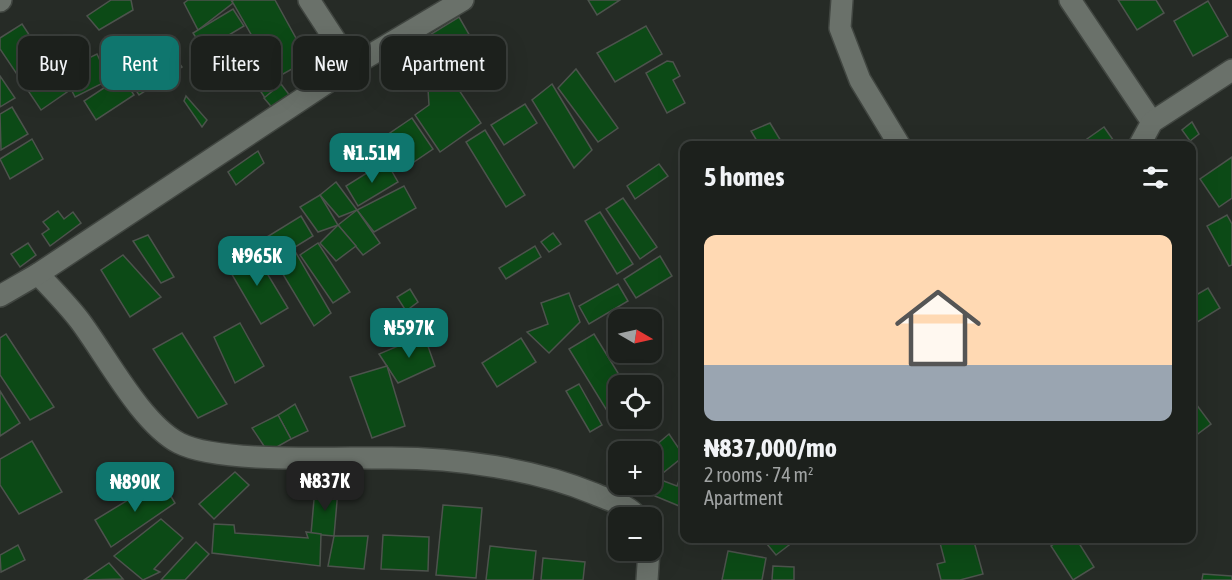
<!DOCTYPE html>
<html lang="en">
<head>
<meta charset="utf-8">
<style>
	body { margin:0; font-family:"Asap Condensed",sans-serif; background:#292d29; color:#f1f3f6; height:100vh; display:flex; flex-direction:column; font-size:22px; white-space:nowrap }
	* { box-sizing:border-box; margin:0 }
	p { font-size:20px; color:#a0a3a3 }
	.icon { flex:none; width:33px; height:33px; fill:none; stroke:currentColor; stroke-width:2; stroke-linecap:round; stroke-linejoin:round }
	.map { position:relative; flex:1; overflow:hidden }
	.side { position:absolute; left:680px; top:141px; width:516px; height:402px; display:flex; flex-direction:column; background:#1c201c; border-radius:12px; box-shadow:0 6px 24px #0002,0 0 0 2px #3a3e3b }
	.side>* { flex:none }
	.guide { position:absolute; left:18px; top:36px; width:570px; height:54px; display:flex; gap:12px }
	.needle { width:39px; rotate:99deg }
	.controls { position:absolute; left:608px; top:309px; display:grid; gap:12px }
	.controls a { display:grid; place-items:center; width:54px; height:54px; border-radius:12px; background:#1c201c; box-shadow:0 6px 24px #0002,0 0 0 2px #3a3e3b; font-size:30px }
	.price { position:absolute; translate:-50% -51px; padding:0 14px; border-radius:12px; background:#0f766e; color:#fff; font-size:20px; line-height:39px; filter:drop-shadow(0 2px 3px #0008) }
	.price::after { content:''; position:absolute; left:50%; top:36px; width:18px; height:14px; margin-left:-9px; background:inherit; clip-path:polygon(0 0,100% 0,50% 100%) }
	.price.current { background:#222; color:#fff }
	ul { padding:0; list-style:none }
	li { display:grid; align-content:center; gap:12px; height:318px; padding:0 24px }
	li+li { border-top:2px solid #3a3e3b }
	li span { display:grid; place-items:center; height:186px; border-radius:12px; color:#555 }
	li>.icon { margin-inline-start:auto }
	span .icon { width:108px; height:108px; fill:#fffc; stroke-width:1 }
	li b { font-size:26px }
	h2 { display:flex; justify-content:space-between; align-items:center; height:72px; padding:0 24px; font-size:26px }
	.chip { padding:0 21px; border-radius:12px; background:#1c201c; box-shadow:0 6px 24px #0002,0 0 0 2px #3a3e3b; font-size:21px; line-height:54px }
	.chip.current { background:#0f766e; color:#fff }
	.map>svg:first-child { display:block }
</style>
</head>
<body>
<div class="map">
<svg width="1232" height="580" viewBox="0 0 1232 580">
	<rect width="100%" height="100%" fill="#262b26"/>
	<g fill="#0c4a16" stroke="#4d534d" stroke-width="1.5">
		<polygon points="111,0 131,0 133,10 99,30 87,16"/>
		<polygon points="188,0 231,0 233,3 198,30 184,3"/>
		<polygon points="234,0 275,0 308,60 276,78 232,1"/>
		<polygon points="588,0 620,0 597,15"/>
		<polygon points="1118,0 1156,0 1164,13 1137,30"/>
		<polygon points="1208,1 1228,36 1193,56 1174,21"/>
		<polygon points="233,9 244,26 204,50 193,33"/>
		<polygon points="459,17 470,36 449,50 449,59 426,74 410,47"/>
		<polygon points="22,24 67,92 41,110 0,49 0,38"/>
		<polygon points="646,26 662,54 615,82 597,53"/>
		<polygon points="168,47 182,67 139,95 126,75"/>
		<polygon points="97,54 109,80 75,97 62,71"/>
		<polygon points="219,56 229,76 220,81 209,64"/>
		<polygon points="667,61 673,62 680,76 673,80 685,103 667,113 646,73"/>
		<polygon points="576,69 618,128 598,142 558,88"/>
		<polygon points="263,74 274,90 265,98 254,81"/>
		<polygon points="0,76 15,98 0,107"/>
		<polygon points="122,76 134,95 96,120 84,101"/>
		<polygon points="281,84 291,97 274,110 264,98"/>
		<polygon points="441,84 449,89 457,87 481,123 440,152 415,115 429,105 428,89"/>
		<polygon points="552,84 592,150 574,168 532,100"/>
		<polygon points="186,96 207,120 202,127 184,101"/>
		<polygon points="525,104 537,123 504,145 491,125"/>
		<polygon points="12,107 28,134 1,150 0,114"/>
		<polygon points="412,118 433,149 408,166 387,135"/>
		<polygon points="1192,122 1199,134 1190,141 1182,130"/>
		<polygon points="770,123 784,146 760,146 751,131"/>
		<polygon points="1104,127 1116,144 1114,146 1077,146"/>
		<polygon points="485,130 525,195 506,207 466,142"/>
		<polygon points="32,139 43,159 10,179 0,159"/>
		<polygon points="258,151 264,163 236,185 228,172"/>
		<polygon points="1232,157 1232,198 1219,207 1200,179"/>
		<polygon points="386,161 398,182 358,206 346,186"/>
		<polygon points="659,164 668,176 635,199 627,186"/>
		<polygon points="336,182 357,210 339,217 320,195"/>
		<polygon points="404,186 416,208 374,232 357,210"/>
		<polygon points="320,195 338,225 318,232 300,207"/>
		<polygon points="623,198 657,247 640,259 606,209"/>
		<polygon points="357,210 380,243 363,255 338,225"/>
		<polygon points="58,211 64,219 73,212 81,223 50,246 42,234 49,229 43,222"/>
		<polygon points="600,212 633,264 617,274 585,221"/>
		<polygon points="1227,215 1232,224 1232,265 1229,266 1207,226"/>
		<polygon points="301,216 313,236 274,260 262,240"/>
		<polygon points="338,225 356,246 336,261 320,243"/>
		<polygon points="553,233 561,244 549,252 541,242"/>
		<polygon points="148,235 174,277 161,283 133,241"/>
		<polygon points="28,243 36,255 20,267 11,254"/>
		<polygon points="318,243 350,292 333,303 300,255"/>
		<polygon points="535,246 541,257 506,279 499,268"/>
		<polygon points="253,250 288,308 261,324 227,266"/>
		<polygon points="296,253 331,313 314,326 278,266"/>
		<polygon points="123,255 161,297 130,317 101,270"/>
		<polygon points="660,256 672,276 636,298 624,279"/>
		<polygon points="618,284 628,301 589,324 579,306"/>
		<polygon points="1208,288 1220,308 1191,326 1191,298"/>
		<polygon points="410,289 418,302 406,311 397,297"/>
		<polygon points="569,293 580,322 549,353 527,332 548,324 541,303"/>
		<polygon points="240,323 264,366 235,383 214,337"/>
		<polygon points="182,333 227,404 198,418 153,349"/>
		<polygon points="6,334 54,407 30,420 0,375 0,338"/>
		<polygon points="594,334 626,386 618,386 618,418 630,418 617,427 569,349"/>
		<polygon points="424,335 435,366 398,383 379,354"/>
		<polygon points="521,338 536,362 497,387 482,363"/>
		<polygon points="387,366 405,426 372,438 350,377"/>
		<polygon points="579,384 602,425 590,432 566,391"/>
		<polygon points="0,391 20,423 0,436"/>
		<polygon points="1193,400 1211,424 1191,439 1191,402"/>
		<polygon points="295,404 308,431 291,439 278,415"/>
		<polygon points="278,415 291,439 268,452 252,428"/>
		<polygon points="669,434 684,456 653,481 651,452 648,452"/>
		<polygon points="32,441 62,492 19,514 0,485 0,459"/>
		<polygon points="235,472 249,485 214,519 199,504"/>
		<polygon points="682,472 684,508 655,496 661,480 677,486"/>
		<polygon points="161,480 175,503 111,547 95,520"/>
		<polygon points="315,488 338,490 334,536 311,534"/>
		<polygon points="443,505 482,508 476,578 436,575"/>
		<polygon points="161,519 183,538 154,569 160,572 143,580 114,556"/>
		<polygon points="214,524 234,525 235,533 308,538 306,532 321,534 320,566 212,553"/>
		<polygon points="383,535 429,537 428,571 381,569"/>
		<polygon points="334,536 368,536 364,569 328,566"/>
		<polygon points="762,538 796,538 797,539 776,555"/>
		<polygon points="956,538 973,538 983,574 960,580 941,580 937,564 945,562 940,543"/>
		<polygon points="1063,538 1071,538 1073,542 1077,540 1094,567 1073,580 1051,546"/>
		<polygon points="196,542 209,554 185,580 161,580"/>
		<polygon points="18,545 25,560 1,572 0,555"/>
		<polygon points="490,546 536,551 533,580 486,580"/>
		<polygon points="728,551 766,558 762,580 722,580"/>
		<polygon points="543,558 585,562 583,580 541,580"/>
		<polygon points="109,563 123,579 84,580"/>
		<polygon points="773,566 794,567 794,580 772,580"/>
		<polygon points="1203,574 1232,576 1232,580 1202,580"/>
	</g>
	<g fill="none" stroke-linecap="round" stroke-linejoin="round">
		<defs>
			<g id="minor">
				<polyline points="309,0 352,66"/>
				<polyline points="842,0 840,28 860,80 900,146"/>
				<polyline points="1070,0 1152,122"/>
				<polyline points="0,1 1,0"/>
				<polyline points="1139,146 1152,122 1232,70"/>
				<path d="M38,274C52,289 68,305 80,321C107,357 141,423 179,443C220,464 342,457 391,458C457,458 535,469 595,494C608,500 630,505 638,518"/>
				<polyline points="0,296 38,274 352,66 463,0"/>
				<polyline points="647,580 649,550"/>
			</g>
		</defs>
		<use href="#minor" stroke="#414641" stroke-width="24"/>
		<use href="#minor" stroke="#6a716a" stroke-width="21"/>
	</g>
</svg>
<div class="controls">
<a><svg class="needle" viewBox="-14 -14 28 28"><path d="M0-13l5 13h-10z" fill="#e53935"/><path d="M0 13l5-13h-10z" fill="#a0a3a3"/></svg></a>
<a><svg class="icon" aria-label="locate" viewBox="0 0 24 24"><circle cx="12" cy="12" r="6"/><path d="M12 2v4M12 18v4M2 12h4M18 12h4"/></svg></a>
<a>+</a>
<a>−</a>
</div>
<b class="price" style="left:372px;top:184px">₦1.51M</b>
<b class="price" style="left:257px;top:287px">₦965K</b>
<b class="price" style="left:409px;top:359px">₦597K</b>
<b class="price current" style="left:325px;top:512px">₦837K</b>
<b class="price" style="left:135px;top:513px">₦890K</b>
<div class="guide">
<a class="chip">Buy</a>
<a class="chip current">Rent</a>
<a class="chip">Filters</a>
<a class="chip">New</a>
<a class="chip">Apartment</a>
</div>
<section class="side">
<h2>5 homes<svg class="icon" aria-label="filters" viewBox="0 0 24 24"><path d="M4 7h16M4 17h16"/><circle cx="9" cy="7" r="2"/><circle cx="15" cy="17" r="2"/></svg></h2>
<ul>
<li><span style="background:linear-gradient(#ffd9b3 70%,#9aa5b1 0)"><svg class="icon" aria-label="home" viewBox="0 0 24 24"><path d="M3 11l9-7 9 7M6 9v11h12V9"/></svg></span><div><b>₦837,000/mo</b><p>2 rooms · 74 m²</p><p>Apartment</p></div></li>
</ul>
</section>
</div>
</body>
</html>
